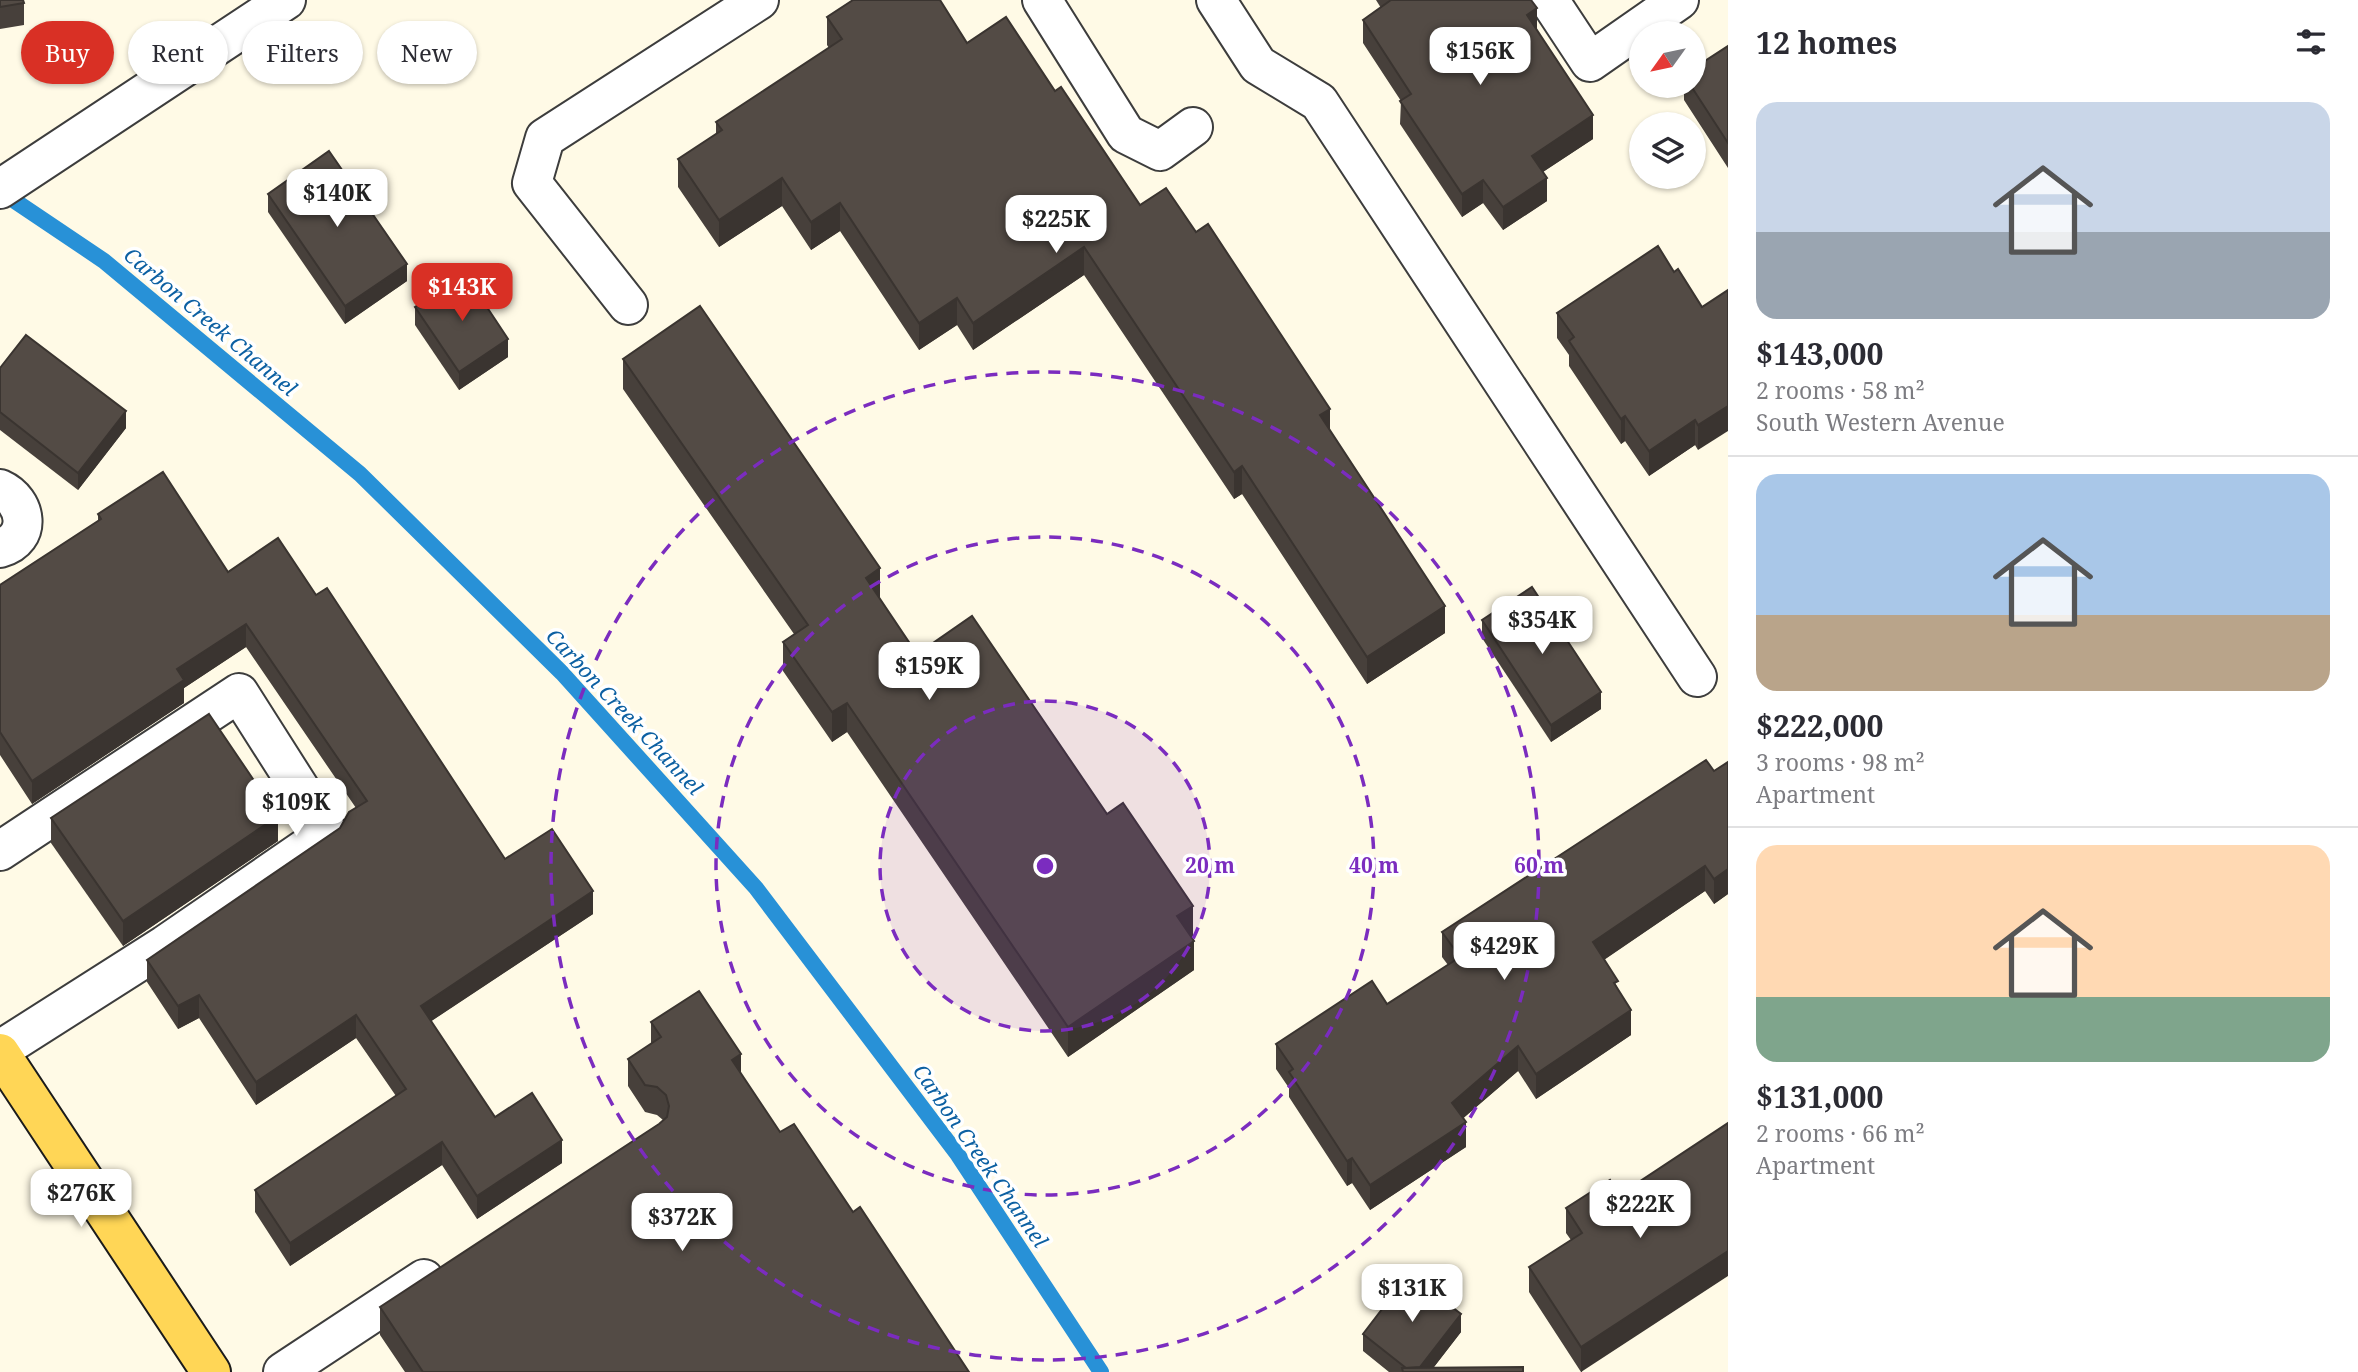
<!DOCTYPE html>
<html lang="en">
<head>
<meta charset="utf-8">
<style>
	body { margin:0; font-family:"Noto Serif",serif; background:#f7f7f7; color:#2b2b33; height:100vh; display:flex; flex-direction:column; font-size:26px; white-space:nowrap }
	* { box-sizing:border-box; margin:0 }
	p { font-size:23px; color:#7c7c81 }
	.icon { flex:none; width:38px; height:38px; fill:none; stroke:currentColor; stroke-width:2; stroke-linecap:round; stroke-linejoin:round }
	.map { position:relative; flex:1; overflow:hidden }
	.side { display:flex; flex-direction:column; background:#fff; width:630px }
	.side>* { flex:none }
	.guide { position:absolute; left:21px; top:21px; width:665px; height:63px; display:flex; gap:14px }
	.needle { width:46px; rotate:237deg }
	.tools { position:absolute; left:1629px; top:21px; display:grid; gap:14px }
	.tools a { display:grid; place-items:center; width:77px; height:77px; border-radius:50%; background:#fff; box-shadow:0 2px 5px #0004; font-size:35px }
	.price { position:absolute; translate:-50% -60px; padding:0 16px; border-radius:14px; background:#fff; color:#222; font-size:23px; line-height:46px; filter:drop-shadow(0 2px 4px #0008) }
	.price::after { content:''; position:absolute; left:50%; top:42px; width:21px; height:16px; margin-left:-10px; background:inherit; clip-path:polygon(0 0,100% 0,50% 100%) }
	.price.active { background:#d93025; color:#fff }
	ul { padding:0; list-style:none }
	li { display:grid; align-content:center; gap:14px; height:371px; padding:0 28px }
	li+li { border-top:2px solid #e1e1e2 }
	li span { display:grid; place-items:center; height:217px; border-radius:21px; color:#555 }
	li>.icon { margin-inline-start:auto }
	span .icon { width:126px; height:126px; fill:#fffc; stroke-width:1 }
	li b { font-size:30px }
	h2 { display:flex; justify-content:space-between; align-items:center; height:84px; padding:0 28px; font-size:30px }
	.tag { padding:0 24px; border-radius:32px; background:#fff; box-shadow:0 2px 5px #0004; font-size:24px; line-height:63px }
	.tag.active { background:#d93025; color:#fff }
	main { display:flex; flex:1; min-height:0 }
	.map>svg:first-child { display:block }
</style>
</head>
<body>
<main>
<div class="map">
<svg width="1728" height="1372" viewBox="0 0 1728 1372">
	<rect width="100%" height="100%" fill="#fffae6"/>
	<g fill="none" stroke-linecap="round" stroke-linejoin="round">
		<polyline stroke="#2891d7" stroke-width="16" points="0,191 104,261 360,474 562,673 756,888 958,1155 1101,1372"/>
		<defs>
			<g id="minor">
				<polyline points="1042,0 1126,134 1160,151 1193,127"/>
				<polyline points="1216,0 1258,65 1319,102 1697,677"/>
				<polyline points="1549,0 1590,62 1679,0"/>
				<polyline points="0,189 286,0"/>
				<polyline points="628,305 532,183 545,138 759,0"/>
				<path d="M0,489C27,501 33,539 0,548"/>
				<polyline points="0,851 239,693 328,833 165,945 0,1050"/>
				<polyline points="283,1372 424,1279"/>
			</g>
			<polyline id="major" points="0,1053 211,1372"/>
		</defs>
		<use href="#minor" stroke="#3d3d3d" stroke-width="42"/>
		<use href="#major" stroke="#1b1b1b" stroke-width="42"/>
		<use href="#minor" stroke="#fff" stroke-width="38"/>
		<use href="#major" stroke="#ffd656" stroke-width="38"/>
	</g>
	<g fill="#47403b">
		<polygon points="0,0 24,3 24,25 0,29"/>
		<polygon points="1376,0 1531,0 1537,31 1593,139 1543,172 1547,201 1503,230 1483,203 1462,217 1400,124 1401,101 1363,43 1363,20 1381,8"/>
		<polygon points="827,17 967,43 1055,91 1140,205 1330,431 1445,633 1367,684 1242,494 1234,499 1084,275 973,350 957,325 919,350 840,231 811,250 782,206 719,247 678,187 678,159 716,134 716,122 829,48 827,45"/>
		<polygon points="1728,46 1728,168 1684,100 1684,86 1694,86"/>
		<polygon points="268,194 407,281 345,324 268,212"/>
		<polygon points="1674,272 1702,307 1698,450 1695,445 1649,476 1625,441 1621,444 1569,366 1569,355 1557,338 1557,313"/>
		<polygon points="415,307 508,357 459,390 415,325"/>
		<polygon points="623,359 880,597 879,598 917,654 1107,814 1193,936 1191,937 1194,970 1068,1057 847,732 832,742 783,671 783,642 794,634 623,389"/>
		<polygon points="0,368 126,428 78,490 0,430"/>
		<polygon points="98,514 228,572 316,595 505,859 593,914 431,1021 495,1117 562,1163 477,1219 442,1165 290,1266 255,1212 255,1190 396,1096 356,1038 256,1105 199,1018 178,1029 147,982 147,960 340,828 356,808 246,647 184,688 184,703 32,804 0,755 0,585 98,521"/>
		<polygon points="1482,620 1601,709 1551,742 1482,638"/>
		<polygon points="1728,762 1728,894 1714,904 1705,891 1604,960 1618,989 1631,1035 1536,1099 1518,1071 1463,1118 1466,1147 1370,1210 1352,1183 1347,1186 1289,1097 1289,1088 1276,1069 1276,1044 1387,1004 1448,965 1442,957 1442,932"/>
		<polygon points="51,818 278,841 123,946 51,843"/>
		<polygon points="651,1022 741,1074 780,1132 853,1212 969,1372 405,1372 380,1335 380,1307 659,1124 663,1120 657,1115 645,1112 628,1086 628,1059 651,1044"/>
		<polygon points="1610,1180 1582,1372 1581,1372 1529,1292 1529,1267 1571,1240 1566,1233 1566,1208"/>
		<polygon points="1461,1332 1434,1367 1523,1372 1389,1372 1363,1351 1363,1334"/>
	</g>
	<g fill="#3a3430">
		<polygon points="1537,8 1537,32 1527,15"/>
		<polygon points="1593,115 1593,139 1532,179 1532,156"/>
		<polygon points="782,178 782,206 719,247 719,220"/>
		<polygon points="1547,178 1547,201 1503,230 1503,207"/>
		<polygon points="1483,180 1483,203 1462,217 1462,194"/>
		<polygon points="840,203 840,231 811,250 811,222"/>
		<polygon points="1084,247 1084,275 973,350 973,323"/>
		<polygon points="407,264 407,281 345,324 345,306"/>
		<polygon points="957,298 957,325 919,350 919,323"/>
		<polygon points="508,339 508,357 459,390 459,372"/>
		<polygon points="1728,406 1728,431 1698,450 1698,425"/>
		<polygon points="1330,409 1330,436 1320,415"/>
		<polygon points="126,411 126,428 78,490 78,473"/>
		<polygon points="1625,416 1625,441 1621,444 1621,419"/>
		<polygon points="1695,420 1695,445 1649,476 1649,451"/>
		<polygon points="1242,466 1242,494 1234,499 1234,472"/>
		<polygon points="880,568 880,597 866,607 866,578"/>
		<polygon points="1445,606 1445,633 1367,684 1367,657"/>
		<polygon points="246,624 246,647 184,688 184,703 32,804 32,781 177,669"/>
		<polygon points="1601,692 1601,709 1551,742 1551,725"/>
		<polygon points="847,703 847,732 832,742 832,712"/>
		<polygon points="278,816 278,841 123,946 123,921"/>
		<polygon points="1705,866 1705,891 1593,967 1593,942"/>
		<polygon points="1728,869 1728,894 1714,904 1714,879"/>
		<polygon points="593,891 593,914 421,1028 421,1006"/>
		<polygon points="1193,906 1193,936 1177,946 1177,916"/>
		<polygon points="1194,941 1194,970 1068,1057 1068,1027"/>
		<polygon points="199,995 199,1018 178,1029 178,1006"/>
		<polygon points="1631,1010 1631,1035 1536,1099 1536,1074"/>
		<polygon points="356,1015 356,1038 256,1105 256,1082"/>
		<polygon points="1518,1046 1518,1071 1452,1128 1452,1103"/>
		<polygon points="741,1054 741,1082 732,1060"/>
		<polygon points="1466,1122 1466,1147 1370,1210 1370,1185"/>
		<polygon points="562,1140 562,1163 477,1219 477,1196"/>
		<polygon points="442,1142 442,1165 290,1266 290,1243"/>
		<polygon points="1352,1158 1352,1183 1347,1186 1347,1161"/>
		<polygon points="1728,1251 1728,1276 1581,1372 1581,1347"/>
		<polygon points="1461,1314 1461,1332 1430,1372 1417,1372"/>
	</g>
	<g fill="#534b45" stroke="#3a3430" stroke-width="2">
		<polygon points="0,0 23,0 24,3 0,7"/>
		<polygon points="853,0 940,0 967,43 1006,17 1055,91 1061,87 1140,205 1166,188 1196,232 1208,224 1330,409 1320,415 1445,606 1367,657 1242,466 1234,472 1084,247 973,323 957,298 919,323 840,203 811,222 782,178 719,220 678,159 722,130 716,122 842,39 827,17"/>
		<polygon points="1391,0 1531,0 1537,8 1527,15 1593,115 1532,156 1547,178 1503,207 1483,180 1462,194 1400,101 1411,94 1363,20"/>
		<polygon points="1728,46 1728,143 1691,86 1694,86 1694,68"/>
		<polygon points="329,151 407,264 345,306 268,194"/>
		<polygon points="1658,246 1674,272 1678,269 1702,307 1728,290 1728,406 1698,425 1695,420 1649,451 1625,416 1621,419 1569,341 1574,337 1557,313"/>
		<polygon points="465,274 508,339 459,372 415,307"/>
		<polygon points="700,306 880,568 866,578 917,654 972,616 1107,814 1123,803 1193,906 1177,916 1194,941 1068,1027 847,703 832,712 783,642 808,625 623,359"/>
		<polygon points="26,335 126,411 78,473 0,412 0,368"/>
		<polygon points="163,472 228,572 278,538 316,595 327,588 505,859 552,829 593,891 421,1006 495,1117 532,1093 562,1140 477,1196 442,1142 290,1243 255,1190 406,1089 356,1015 256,1082 199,995 178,1006 147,960 340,828 349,812 367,801 246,624 177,669 184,680 32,781 0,732 0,585 101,519 98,514"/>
		<polygon points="1532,587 1601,692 1551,725 1482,620"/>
		<polygon points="209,714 278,816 123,921 51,818"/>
		<polygon points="1706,760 1714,771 1728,762 1728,869 1714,879 1705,866 1593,942 1618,981 1614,983 1631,1010 1536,1074 1518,1046 1452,1103 1466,1122 1370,1185 1352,1158 1347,1161 1289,1072 1293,1069 1276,1044 1372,981 1387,1004 1460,957 1442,932"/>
		<polygon points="699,991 741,1054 732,1060 780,1132 794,1124 853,1212 860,1207 969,1372 423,1372 380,1307 659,1124 667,1117 669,1106 666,1095 657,1087 645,1085 628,1059 661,1037 651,1022"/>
		<polygon points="1728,1123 1728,1251 1581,1347 1529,1267 1582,1233 1566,1208 1610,1180 1619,1195"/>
		<polygon points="1409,1274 1461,1314 1420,1367 1406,1368 1363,1334"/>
		<polygon points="1523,1367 1523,1372 1403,1372 1402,1368"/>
	</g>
	<circle cx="1045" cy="866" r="165" fill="#7b2cbf" fill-opacity=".12"/>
	<g fill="none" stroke="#7b2cbf" stroke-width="3.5" stroke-dasharray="12 9">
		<circle cx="1045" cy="866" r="165"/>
		<circle cx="1045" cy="866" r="329"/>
		<circle cx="1045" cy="866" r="494"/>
	</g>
	<g text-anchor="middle" stroke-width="7" stroke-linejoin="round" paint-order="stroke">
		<g font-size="21" font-style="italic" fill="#0c60a2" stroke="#fff">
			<text transform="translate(210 322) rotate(40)" y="7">Carbon Creek Channel</text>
			<text transform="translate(624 712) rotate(47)" y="7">Carbon Creek Channel</text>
			<text transform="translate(980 1156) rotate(55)" y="7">Carbon Creek Channel</text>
		</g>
	</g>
	<circle cx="1045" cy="866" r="10" fill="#7b2cbf" stroke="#fff" stroke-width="3.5"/>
	<g font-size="21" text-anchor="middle" font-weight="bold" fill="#7b2cbf" stroke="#fff" stroke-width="7" stroke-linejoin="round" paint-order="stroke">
		<text x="1210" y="873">20 m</text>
		<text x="1374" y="873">40 m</text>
		<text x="1539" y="873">60 m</text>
	</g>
</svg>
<div class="tools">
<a><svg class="needle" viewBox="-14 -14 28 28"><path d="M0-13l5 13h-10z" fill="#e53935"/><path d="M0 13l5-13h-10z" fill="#7c7c81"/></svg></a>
<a><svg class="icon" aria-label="layers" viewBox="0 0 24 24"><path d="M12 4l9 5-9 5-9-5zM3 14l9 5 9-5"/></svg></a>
</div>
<b class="price" style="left:1480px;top:87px">$156K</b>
<b class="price" style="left:337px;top:229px">$140K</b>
<b class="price" style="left:1056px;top:255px">$225K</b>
<b class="price active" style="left:462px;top:323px">$143K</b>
<b class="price" style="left:1542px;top:656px">$354K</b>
<b class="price" style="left:929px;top:702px">$159K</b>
<b class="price" style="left:296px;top:838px">$109K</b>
<b class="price" style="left:1504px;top:982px">$429K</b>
<b class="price" style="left:81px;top:1229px">$276K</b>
<b class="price" style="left:1640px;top:1240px">$222K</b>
<b class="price" style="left:682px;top:1253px">$372K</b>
<b class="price" style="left:1412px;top:1324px">$131K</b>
<div class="guide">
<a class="tag active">Buy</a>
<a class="tag">Rent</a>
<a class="tag">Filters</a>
<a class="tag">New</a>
</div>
</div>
<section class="side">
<h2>12 homes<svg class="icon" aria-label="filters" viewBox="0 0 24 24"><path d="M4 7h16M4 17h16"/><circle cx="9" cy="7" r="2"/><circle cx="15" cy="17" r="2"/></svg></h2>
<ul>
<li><span style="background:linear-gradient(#c9d6e8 60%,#9aa5b1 0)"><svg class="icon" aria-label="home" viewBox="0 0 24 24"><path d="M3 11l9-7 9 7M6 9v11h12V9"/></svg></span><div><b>$143,000</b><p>2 rooms · 58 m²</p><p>South Western Avenue</p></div></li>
<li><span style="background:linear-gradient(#a9c7e8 65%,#b9a48a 0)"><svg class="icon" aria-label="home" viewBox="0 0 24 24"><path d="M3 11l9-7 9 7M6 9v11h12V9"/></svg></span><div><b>$222,000</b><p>3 rooms · 98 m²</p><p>Apartment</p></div></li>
<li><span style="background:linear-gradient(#ffd9b3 70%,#7fa58c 0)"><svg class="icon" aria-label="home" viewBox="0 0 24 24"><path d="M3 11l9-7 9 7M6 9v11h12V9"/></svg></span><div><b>$131,000</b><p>2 rooms · 66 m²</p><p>Apartment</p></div></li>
</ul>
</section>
</main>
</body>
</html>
